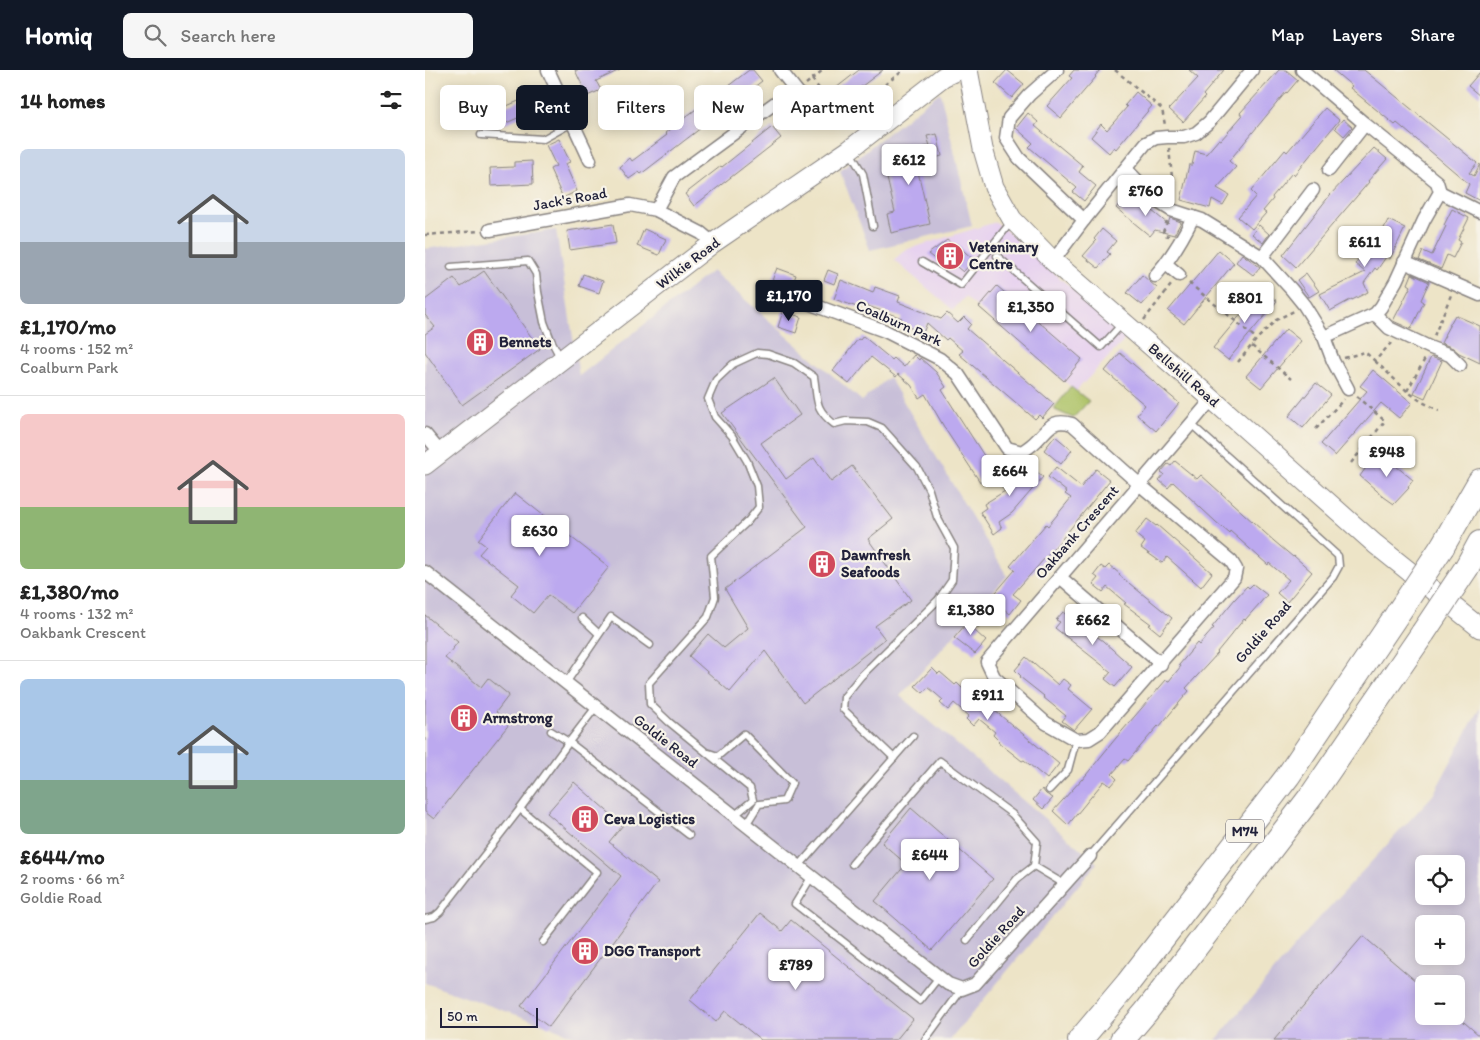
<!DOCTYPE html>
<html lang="en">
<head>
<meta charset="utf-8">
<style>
	body { margin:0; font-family:Itim,sans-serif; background:#f6f6f6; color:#222; height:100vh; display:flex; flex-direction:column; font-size:19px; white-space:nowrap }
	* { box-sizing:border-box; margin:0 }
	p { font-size:16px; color:#767676 }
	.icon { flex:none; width:28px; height:28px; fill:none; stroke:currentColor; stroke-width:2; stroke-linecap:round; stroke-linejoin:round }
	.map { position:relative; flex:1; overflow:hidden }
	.side { display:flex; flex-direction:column; background:#fff; width:425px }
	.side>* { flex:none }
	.hud { position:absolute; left:15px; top:15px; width:475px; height:45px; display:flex; gap:10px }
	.buttons { position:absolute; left:990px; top:785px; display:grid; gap:10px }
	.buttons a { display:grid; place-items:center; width:50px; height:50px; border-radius:8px; background:#fff; box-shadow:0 2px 12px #0003; font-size:25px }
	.scale { position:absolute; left:15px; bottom:12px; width:98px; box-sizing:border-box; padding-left:5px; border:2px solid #22223b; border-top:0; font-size:14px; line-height:18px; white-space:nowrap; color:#22223b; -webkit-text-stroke:4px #f7f3e8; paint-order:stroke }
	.price { position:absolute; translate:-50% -42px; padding:0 11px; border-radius:5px; background:#fff; color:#222; font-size:16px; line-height:32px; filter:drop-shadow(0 1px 2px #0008) }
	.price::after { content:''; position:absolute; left:50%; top:30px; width:15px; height:11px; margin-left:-8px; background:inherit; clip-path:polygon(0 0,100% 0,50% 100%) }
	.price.on { background:#111827; color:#fff }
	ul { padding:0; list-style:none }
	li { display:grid; align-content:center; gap:10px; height:265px; padding:0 20px }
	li+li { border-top:1px solid #e0e0e0 }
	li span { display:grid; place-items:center; height:155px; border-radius:8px; color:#555 }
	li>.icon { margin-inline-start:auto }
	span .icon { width:90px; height:90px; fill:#fffc; stroke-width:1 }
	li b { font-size:21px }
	h2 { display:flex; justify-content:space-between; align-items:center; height:60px; padding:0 20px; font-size:21px }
	.tag { padding:0 18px; border-radius:8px; background:#fff; box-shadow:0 2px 12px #0003; font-size:18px; line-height:45px }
	.tag.on { background:#111827; color:#fff }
	header { display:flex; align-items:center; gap:30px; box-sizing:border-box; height:70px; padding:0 25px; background:#111827; color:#fff }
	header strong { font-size:24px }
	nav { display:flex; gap:28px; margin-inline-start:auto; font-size:18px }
	.search { width:350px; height:45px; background:#f6f6f6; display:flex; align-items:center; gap:12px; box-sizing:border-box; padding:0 18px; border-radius:8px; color:#767676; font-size:19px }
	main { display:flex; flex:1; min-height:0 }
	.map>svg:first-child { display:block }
</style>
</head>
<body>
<header>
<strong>Homiq</strong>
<div class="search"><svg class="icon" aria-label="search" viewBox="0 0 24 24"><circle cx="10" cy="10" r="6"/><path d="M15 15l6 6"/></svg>Search here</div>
<nav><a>Map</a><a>Layers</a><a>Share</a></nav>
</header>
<main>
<section class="side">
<h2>14 homes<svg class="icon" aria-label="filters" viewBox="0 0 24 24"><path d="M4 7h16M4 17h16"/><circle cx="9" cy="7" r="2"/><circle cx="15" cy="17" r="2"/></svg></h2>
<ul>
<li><span style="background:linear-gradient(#c9d6e8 60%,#9aa5b1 0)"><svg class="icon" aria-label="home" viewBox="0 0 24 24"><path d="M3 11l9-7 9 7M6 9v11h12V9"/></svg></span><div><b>£1,170/mo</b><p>4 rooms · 152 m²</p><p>Coalburn Park</p></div></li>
<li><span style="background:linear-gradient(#f6c9c9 60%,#8fb573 0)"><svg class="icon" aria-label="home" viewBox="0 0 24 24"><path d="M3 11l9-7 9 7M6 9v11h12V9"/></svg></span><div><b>£1,380/mo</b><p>4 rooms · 132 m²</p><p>Oakbank Crescent</p></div></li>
<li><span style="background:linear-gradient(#a9c7e8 65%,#7fa58c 0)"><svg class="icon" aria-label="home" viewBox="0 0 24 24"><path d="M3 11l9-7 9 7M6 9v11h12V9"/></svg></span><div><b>£644/mo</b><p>2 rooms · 66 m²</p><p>Goldie Road</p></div></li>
</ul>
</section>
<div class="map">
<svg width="1055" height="970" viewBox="0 0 1055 970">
	<rect width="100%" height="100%" fill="#f7f3e8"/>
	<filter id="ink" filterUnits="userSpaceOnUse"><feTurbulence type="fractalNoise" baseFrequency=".02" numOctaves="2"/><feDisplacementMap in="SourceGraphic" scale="10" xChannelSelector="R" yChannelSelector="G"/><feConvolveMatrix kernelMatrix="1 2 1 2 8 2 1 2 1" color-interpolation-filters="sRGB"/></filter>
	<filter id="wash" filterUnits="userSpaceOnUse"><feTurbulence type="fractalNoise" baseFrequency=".0096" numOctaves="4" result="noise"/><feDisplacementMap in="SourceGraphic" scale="20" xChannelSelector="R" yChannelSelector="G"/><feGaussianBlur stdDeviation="1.12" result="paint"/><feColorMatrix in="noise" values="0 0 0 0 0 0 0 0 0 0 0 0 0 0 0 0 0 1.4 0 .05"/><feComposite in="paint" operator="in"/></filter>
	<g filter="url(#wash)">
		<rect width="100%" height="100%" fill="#ede4c7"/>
		<polygon fill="#e7d2ef" points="571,152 700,265 698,272 651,321 540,227 528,240 469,190 480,180"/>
		<g fill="#c8bfd8" fill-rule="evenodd">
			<polygon points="515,22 547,156 445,180 415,101"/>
			<polygon points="131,160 154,306 287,201 437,331 464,307 582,506 475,626 672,793 525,970 159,970 132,959 0,913 0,179"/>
			<path d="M1055,637V970H791L885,858L1008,725ZM999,794H1031V826H999ZM999,854H1031V886H999ZM999,914H1031V946H999Z"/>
		</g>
		<polygon fill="#aec367" stroke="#687251" points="646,317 664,331 648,348 630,340 630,337"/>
		<g id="blocks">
			<g fill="#bca9ef">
				<polygon points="150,0 195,0 171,11 176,20 162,26"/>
				<polygon points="324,0 328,0 337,11 216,104 214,102 204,109 195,97 205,88 207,91 242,65 240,63 275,36 276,37"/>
				<polygon points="434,0 458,0 411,36 402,25"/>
				<polygon points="582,0 599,14 587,28 570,13"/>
				<polygon points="649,0 675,0 670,6 671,7 636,48 622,36 647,8 644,6"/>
				<polygon points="764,0 799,0 778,25 780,27 758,52 744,39 773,8"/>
				<polygon points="854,0 861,0 873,10 862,23 861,22 804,91 811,97 792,118 804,125 798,135 787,129 785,138 756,130 764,95 767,95 770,81 781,84 794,69 796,70 817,46 815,43"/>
				<polygon points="908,0 939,0 1052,93 1044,103 1049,106 1055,94 1055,131 1040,123 1044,114 972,53 970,55 925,18 927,16"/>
				<polygon points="1055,2 1055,26 1043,16"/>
				<polygon points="711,22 727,36 691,79 689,77 684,83 666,67 676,54 682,60 702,37 700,35"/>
				<polygon points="113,23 119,37 106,42 104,40 104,43 79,54 72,40"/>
				<polygon points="900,38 914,50 869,105 867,103 847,127 848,129 838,141 841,143 827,159 813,147 831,126 826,121 860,80 862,82"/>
				<polygon points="603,43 613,52 610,56 658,96 654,102 671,116 659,131 648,122 652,118 604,77 608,73 591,58"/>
				<polygon points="918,49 927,57 919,66 910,58"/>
				<polygon points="347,57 356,68 269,136 260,124 296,96 297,97"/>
				<polygon points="512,64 517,86 491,93 505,154 466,163 462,144 470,142 457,87 505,76 502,66"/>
				<polygon points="134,69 145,92 140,94 152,121 138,128 125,99 131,96 121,75"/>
				<polygon points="949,78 962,89 943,111 944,112 871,197 858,185 905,125"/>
				<polygon points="107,91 108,114 66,116 65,98 89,97 89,92"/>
				<polygon points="704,122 743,154 745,148 756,152 749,165 730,160 725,166 691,138"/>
				<polygon points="1027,139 1044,148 1033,170 1036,172 1028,188 1022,185 1016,199 994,190 998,181 1007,185 1021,156 1019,155"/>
				<polygon points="963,150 980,158 965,189 961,187 952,200 950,198 939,213 943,222 927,230 927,229 905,241 895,224 940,202 930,194 939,180 946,185"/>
				<polygon points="188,154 191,173 145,180 142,161"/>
				<polygon points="834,155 844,164 838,173 827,164"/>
				<polygon points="219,159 241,169 234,185 212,176"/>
				<polygon points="677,159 691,171 682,182 685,184 673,198 658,186 671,171 669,169"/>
				<polygon points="522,170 530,176 531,174 549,190 538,202 521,188 516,194 503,184"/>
				<polygon points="794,180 809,193 759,254 743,241"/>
				<polygon points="817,184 835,197 828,205 811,192"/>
				<polygon points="352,198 371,205 361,231 342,223"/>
				<polygon points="403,200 413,204 409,214 399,210"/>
				<polygon points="59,201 115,279 37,335 0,282 0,264 10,257 0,245 0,230 29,208 36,217"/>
				<polygon points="881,203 894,221 884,227 872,210"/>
				<polygon points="158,204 178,211 174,223 154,216"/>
				<polygon points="987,204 1004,212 996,230 999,232 986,259 968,251 986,216 983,214"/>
				<polygon points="717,205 732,218 717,235 702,223"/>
				<polygon points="416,210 448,223 450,217 475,226 473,232 516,249 522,243 533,253 539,247 546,254 542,259 629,334 617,348 614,345 610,349 534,284 538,281 523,268 521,270 502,253 498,263 474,253 477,248 434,233 432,237 409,229"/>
				<polygon points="572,216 657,289 639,311 554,237"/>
				<polygon points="837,219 852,231 803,290 788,278"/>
				<polygon points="358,241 376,247 371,263 353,257"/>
				<polygon points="1030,245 1055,256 1055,293 1034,283 1028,278 1016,273 1020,265 1019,265"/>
				<polygon points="861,259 876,271 836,318 821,306"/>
				<polygon points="438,266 467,290 469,288 479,297 489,285 494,290 495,288 511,302 521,317 517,320 570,403 555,412 522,362 500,324 494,328 486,315 473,304 471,307 446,287 424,314 408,301 433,269 435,270"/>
				<polygon points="695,283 754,333 731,361 712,345 720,335 680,301"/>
				<polygon points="1006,287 1017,291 1000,328 989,323"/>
				<polygon points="948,300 987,333 974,348 956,333 910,386 896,374 942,321 935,316"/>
				<polygon points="349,308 375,345 336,373 361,409 389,388 406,412 427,396 468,449 443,469 486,530 450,556 460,569 378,633 340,581 305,622 264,586 283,564 299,578 323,558 300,519 382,457 297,343"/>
				<polygon points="891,313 906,325 878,358 864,346"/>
				<polygon points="630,366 647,380 636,394 619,380"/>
				<polygon points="955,383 988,410 983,417 984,418 969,434 959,427 935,406 948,388 949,389"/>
				<polygon points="750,391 772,409 776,405 849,471 868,487 869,486 887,502 862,532 852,523 864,510 844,493 843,495 805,461 804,463 791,452 748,412 743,418 734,410 739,404 736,402 743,394 746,396"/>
				<polygon points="605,396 618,407 587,443 574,452 577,458 569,464 555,442 561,438 559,434 580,421 577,418 597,397 601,400"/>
				<polygon points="631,397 656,417 671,399 685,410 637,469 588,524 596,530 585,544 566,528 590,500 585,496 621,454 623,456 646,428 640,424 642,422 623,407"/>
				<polygon points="90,423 184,497 147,543 123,525 108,543 86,525 94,515 54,484 61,476 53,470"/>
				<polygon points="722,449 731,456 732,455 787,503 776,517 742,487 737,493 716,478 720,472 710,464"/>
				<polygon points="684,495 695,504 694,505 747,548 735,564 724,555 726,554 699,534 701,533 682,517 678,522 668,514 673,508 669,505 676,496 680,499"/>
				<polygon points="828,514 842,525 820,550 819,549 792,582 793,583 761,618 764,621 734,657 733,656 703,691 700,689 687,704 692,709 686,716 679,711 643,755 628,741 657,709 657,710 691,668 741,610 744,611 756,596 754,595 765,582 765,581 772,573 774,575 789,558 787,557 810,529 822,516 824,518"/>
				<polygon points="647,537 658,547 654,553 678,571 707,597 690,617 680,609 686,602 630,558 635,552 631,550 638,542 641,544"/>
				<polygon points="0,545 33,572 20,588 56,617 63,608 84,625 71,642 85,653 9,749 0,742"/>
				<polygon points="547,547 556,554 550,561 561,571 550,584 529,568"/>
				<polygon points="601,587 633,615 638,609 646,615 643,619 667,639 649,660 637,651 641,646 618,627 619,626 595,607 596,606 590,600"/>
				<polygon points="507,598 513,604 515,602 530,615 532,613 538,619 540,616 634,694 622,709 599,690 597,691 573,672 574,671 568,665 570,662 554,649 548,656 541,649 544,646 529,633 523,640 515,633 518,630 503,617 498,623 490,616"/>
				<polygon points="149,712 198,755 184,772 233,812 124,957 96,936 196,806 122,743"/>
				<polygon points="617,719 621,724 628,728 618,739 608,730"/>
				<polygon points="486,738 568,809 507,880 450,831 481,794 457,773"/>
				<polygon points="335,843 357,861 366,850 488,949 471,970 336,970 300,941 291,952 265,930"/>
				<polygon points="938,866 999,918 999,946 1032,946 1055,966 1055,970 849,970"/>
			</g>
		</g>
	</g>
	<g filter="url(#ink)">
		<use href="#blocks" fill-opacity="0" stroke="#888381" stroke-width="1"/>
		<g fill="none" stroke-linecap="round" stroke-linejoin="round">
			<defs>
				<g id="lane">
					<polyline points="56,65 118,69 147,53"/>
					<polyline points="425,82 438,104 448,156"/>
					<polyline points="572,186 676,277 697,254"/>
					<polyline points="497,192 536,215 586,152"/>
					<polyline points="26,197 103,191 111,204 113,222 119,252 126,270 136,289"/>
					<polyline points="157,548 174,564"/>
					<polyline points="141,613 186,547 225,575"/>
					<polyline points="171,637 144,672 264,765"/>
					<polyline points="284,683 293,686 319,664 367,713 359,731 334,734 321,755"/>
					<polyline points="624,720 643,700 651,670"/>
					<path d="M309,746L328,730L325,718L244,652L225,634L224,613L283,547L290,527L286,486L323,451L334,437L332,416L322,391L307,366L290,347L283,329L291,310L308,294L332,283L343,284L369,293L389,307C393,331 389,338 409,354L421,351L443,352L457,358L492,397L504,420L512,447L529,478L527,510L513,530L436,606L419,627L418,639L469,688"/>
					<polyline points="665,786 908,507 914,496 913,486 766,354"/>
					<polyline points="427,794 515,691 587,744 612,772 609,796"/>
					<polyline points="374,796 488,666"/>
					<polyline points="387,806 370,834 495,931 514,907"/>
					<polyline points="0,849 9,847 15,842 95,739"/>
					<polyline points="542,870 592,809 609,796 639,814"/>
					<polyline points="118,872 172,802 95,739 144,672 126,661"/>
					<polyline points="500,970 537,919"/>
				</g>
				<g id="street">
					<polyline points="123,0 165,90"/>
					<polyline points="355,0 378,29"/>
					<polyline points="632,0 604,25 584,48 581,68 594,88 659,150"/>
					<polyline points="877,0 940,54 1012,112 1015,122 999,150 971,211 956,237 950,244 899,267"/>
					<polyline points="701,99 733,132 746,140 777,150 837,187 866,219 879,235 899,267 908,291 923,319"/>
					<polyline points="904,100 940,54"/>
					<polyline points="1015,122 1055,142"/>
					<polyline points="65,160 205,135 231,140"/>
					<polyline points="288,173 276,163 231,140 249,107 350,33"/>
					<polyline points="837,187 888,120"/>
					<polyline points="628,191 659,150 721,73 731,68 742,67 759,67 771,63 784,52 827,0"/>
					<polyline points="979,192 1055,225"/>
					<polyline points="741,194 754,205"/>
					<path d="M730,206C746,188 758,168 768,147"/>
					<path d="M383,233L460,261L515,289L533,304L582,378L597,382C601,379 606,376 610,372C624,359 626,348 647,354L714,414L806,491L811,499L809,508L675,662L664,669L651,670L621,653L569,607L562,592C637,504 713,417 787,329"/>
					<polyline points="950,244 964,258 1006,278 1025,285 1035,295"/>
					<polyline points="0,364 16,383"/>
					<polyline points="0,502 523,914 537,919 550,914 665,786"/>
					<polyline points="635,507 736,594"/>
				</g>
				<g id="secondary">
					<polyline points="543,0 558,79 569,117 587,149 628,191 787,329 950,474 1055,558"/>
					<polyline points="0,395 288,173 424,80 518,7 533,0"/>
				</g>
				<g id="highway">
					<polyline points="1017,477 1055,411"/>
					<polyline points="1042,497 1055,473"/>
					<polyline points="655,970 703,913 863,706 973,543"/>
					<polyline points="697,970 721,942 887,725 998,563"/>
				</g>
			</defs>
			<use href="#lane" stroke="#888381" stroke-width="9"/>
			<use href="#street" stroke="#888381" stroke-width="15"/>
			<use href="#secondary" stroke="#888381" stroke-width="21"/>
			<use href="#highway" stroke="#888381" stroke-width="26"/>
			<g stroke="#888381" stroke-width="2.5" stroke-dasharray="4 4" stroke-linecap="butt">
				<polyline points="690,0 737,39 740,55"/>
				<polyline points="387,9 416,48 479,0"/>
				<polyline points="381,14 398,0"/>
				<polyline points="744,78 749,127"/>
				<polyline points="742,151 738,162 740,165 744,166"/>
				<polyline points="0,165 54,161"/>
				<polyline points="764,213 832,269"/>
				<polyline points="719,250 746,215"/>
				<polyline points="1009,266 1026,225"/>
				<polyline points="827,276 866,309"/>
				<polyline points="919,288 940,282 950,291 966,273"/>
				<polyline points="950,291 982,321 997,332 1014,340"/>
				<polyline points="813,292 832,269 851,250 869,241"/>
				<polyline points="982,321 1001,287"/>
				<polyline points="891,359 919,329"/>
				<polyline points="926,393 960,351 932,327"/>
			</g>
			<use href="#lane" stroke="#fff" stroke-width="6"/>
			<use href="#street" stroke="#fff" stroke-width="12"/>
			<use href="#secondary" stroke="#fff" stroke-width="19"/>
			<use href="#highway" stroke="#fff" stroke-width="24"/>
			<defs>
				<g id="highway-bridge">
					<polyline points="973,543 1017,477"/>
					<polyline points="998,563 1042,497"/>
				</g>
			</defs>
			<use href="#highway-bridge" stroke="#888381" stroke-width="26" stroke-linecap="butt"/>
			<use href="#highway-bridge" stroke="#fff" stroke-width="24"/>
		</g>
	</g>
	<defs>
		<symbol id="building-disc" viewBox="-11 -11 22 22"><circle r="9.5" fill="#d1495b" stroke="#f7f3e8"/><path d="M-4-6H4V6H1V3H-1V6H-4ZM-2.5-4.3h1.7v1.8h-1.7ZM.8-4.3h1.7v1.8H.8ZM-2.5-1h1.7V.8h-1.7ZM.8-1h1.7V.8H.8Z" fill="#fff"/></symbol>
	</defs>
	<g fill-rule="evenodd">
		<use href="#building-disc" x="509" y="170" width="32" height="32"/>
		<use href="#building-disc" x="39" y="256" width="32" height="32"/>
		<use href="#building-disc" x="381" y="478" width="32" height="32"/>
		<use href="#building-disc" x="23" y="632" width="32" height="32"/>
		<use href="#building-disc" x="144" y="733" width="32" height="32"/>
		<use href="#building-disc" x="144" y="865" width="32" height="32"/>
	</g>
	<g text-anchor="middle" stroke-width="4.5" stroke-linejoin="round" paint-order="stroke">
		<rect fill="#f7f3e8" stroke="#62616f" stroke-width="1" x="801" y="749.5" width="38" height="23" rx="4"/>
		<g font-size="14" font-weight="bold" fill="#22223b">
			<text x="820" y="766">M74</text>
		</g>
		<g font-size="15" fill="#22223b" stroke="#f7f3e8">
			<text transform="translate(145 129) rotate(-10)" y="5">Jack's Road</text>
			<text transform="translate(263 193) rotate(-37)" y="5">Wilkie Road</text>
			<text transform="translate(474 253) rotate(24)" y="5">Coalburn Park</text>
			<text transform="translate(759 305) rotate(41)" y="5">Bellshill Road</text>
			<text transform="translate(652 462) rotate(-49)" y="5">Oakbank Crescent</text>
			<text transform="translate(838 562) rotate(-49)" y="5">Goldie Road</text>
			<text transform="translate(241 671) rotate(38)" y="5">Goldie Road</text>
			<text transform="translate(571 867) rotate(-48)" y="5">Goldie Road</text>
		</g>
		<g font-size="15" font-weight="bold" fill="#22223b" stroke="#f7f3e8" text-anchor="start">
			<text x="544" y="182">Veteninary<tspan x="544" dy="17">Centre</tspan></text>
			<text x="74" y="277">Bennets</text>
			<text x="416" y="490">Dawnfresh<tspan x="416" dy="17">Seafoods</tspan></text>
			<text x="58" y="653">Armstrong</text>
			<text x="179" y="754">Ceva Logistics</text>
			<text x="179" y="886">DGG Transport</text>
		</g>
	</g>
</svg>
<div class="buttons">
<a><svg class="icon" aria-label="locate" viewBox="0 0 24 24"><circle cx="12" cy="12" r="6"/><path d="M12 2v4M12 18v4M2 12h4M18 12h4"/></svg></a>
<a>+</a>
<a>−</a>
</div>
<div class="scale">50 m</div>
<b class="price" style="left:484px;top:116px">£612</b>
<b class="price" style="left:721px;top:147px">£760</b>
<b class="price" style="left:940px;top:198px">£611</b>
<b class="price on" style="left:364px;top:252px">£1,170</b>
<b class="price" style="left:820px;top:254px">£801</b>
<b class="price" style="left:606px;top:263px">£1,350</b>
<b class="price" style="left:962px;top:408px">£948</b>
<b class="price" style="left:585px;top:427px">£664</b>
<b class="price" style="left:115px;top:487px">£630</b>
<b class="price" style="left:546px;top:566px">£1,380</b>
<b class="price" style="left:668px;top:576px">£662</b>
<b class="price" style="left:563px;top:651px">£911</b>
<b class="price" style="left:505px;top:811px">£644</b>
<b class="price" style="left:371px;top:921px">£789</b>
<div class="hud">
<a class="tag">Buy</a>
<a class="tag on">Rent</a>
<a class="tag">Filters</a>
<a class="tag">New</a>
<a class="tag">Apartment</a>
</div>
</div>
</main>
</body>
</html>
